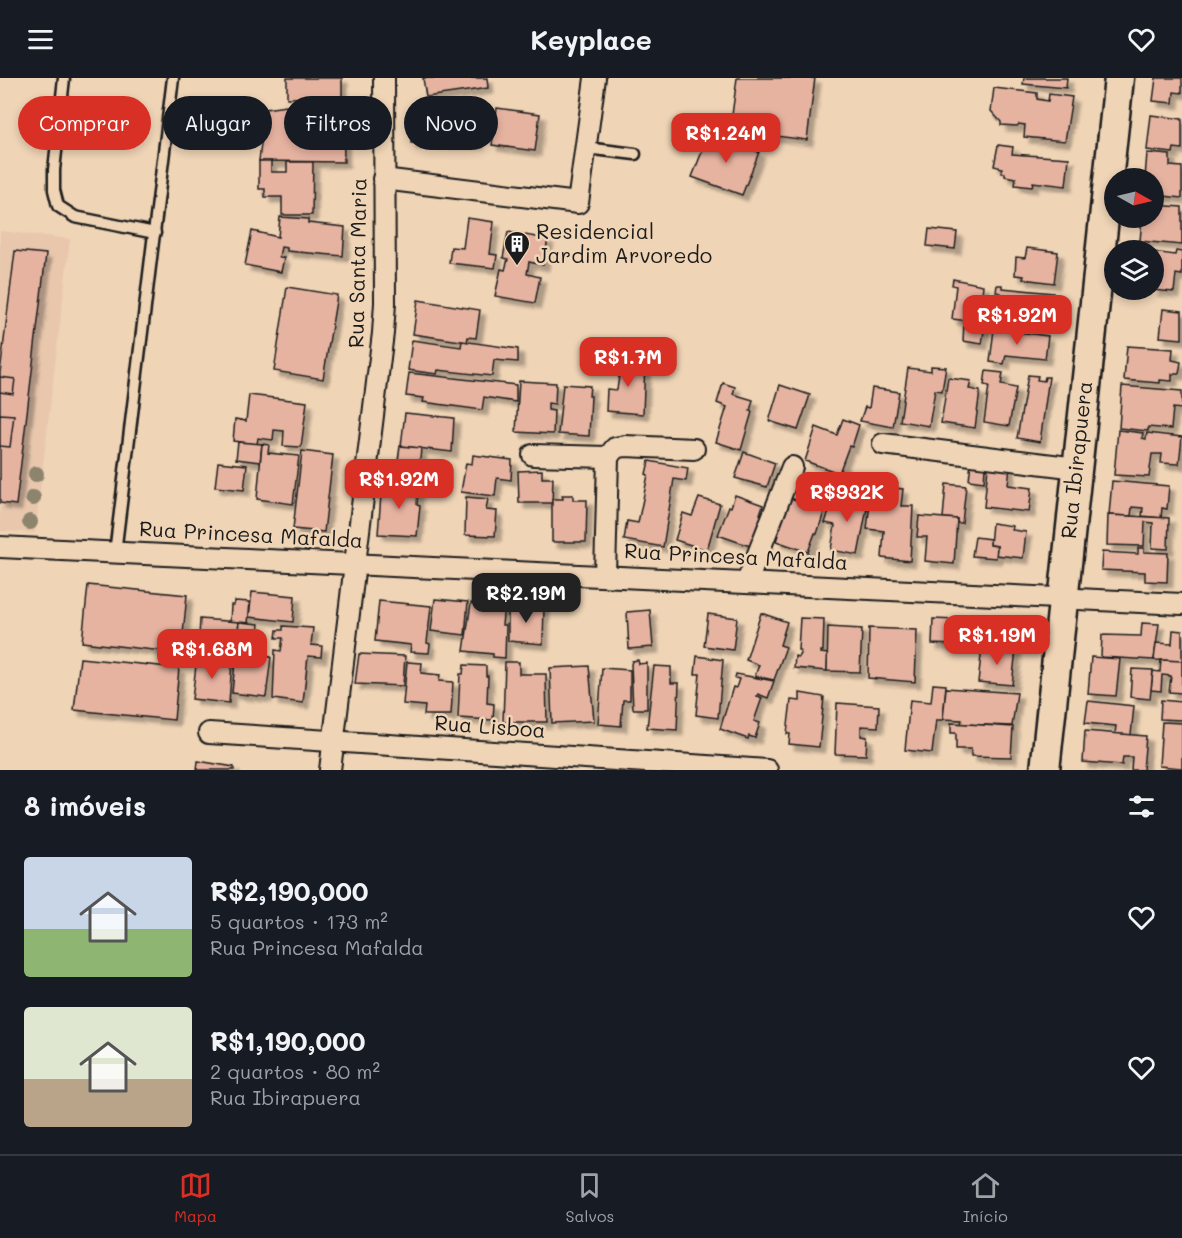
<!DOCTYPE html>
<html lang="pt">
<head>
<meta charset="utf-8">
<style>
	body { margin:0; font-family:Mali,sans-serif; background:#20242c; color:#f1f3f6; height:100vh; display:flex; flex-direction:column; font-size:22px; white-space:nowrap }
	* { box-sizing:border-box; margin:0 }
	p { font-size:20px; color:#9ea1a6 }
	.icon { flex:none; width:33px; height:33px; fill:none; stroke:currentColor; stroke-width:2; stroke-linecap:round; stroke-linejoin:round }
	.map { position:relative; height:692px; overflow:hidden }
	.side { display:flex; flex-direction:column; background:#171b24; flex:1 }
	.side>* { flex:none }
	.guide { position:absolute; left:18px; top:18px; width:600px; height:54px; display:flex; gap:12px }
	.needle { width:39px; rotate:98deg }
	.buttons { position:absolute; left:1104px; top:90px; display:grid; gap:12px }
	.buttons a { display:grid; place-items:center; width:60px; height:60px; border-radius:50%; background:#171b24; box-shadow:0 3px 9px #0003; font-size:30px }
	.price { position:absolute; translate:-50% -51px; padding:0 14px; border-radius:12px; background:#d93025; color:#fff; font-size:20px; line-height:39px; filter:drop-shadow(0 2px 3px #0008) }
	.price::after { content:''; position:absolute; left:50%; top:36px; width:18px; height:14px; margin-left:-9px; background:inherit; clip-path:polygon(0 0,100% 0,50% 100%) }
	.price.active { background:#222; color:#fff }
	ul { padding:0; list-style:none }
	li { display:flex; align-items:center; gap:18px; height:150px; padding:0 24px }
	li span { display:grid; place-items:center; flex:none; width:168px; height:120px; border-radius:6px; color:#555 }
	li>.icon { margin-inline-start:auto }
	span .icon { width:72px; height:72px; fill:#fffc; stroke-width:1 }
	li b { font-size:26px }
	h2 { display:flex; justify-content:space-between; align-items:center; height:72px; padding:0 24px; font-size:26px }
	.tag { padding:0 21px; border-radius:27px; background:#171b24; box-shadow:0 3px 9px #0003; font-size:21px; line-height:54px }
	.tag.active { background:#d93025; color:#fff }
	header { display:flex; justify-content:space-between; align-items:center; height:78px; padding:0 24px; background:#171b24; font-size:27px; font-weight:800 }
	.tab-bar { display:flex; justify-content:space-around; align-items:center; height:84px; border-top:2px solid #363941; background:#171b24; font-size:16px; color:#9ea1a6 }
	.tab-bar a { display:grid; justify-items:center; gap:3px }
	.tab-bar .active { color:#d93025 }
	.map>svg:first-child { display:block }
</style>
</head>
<body>
<header><svg class="icon" aria-label="menu" viewBox="0 0 24 24"><path d="M4 6h16M4 12h16M4 18h16"/></svg>Keyplace<svg class="icon" aria-label="heart" viewBox="0 0 24 24"><path d="M12 20l-8-8c-3-5 5-10 8-4 3-6 11-1 8 4z"/></svg></header>
<div class="map">
<svg width="1182" height="692" viewBox="0 0 1182 692">
	<defs>
		<filter id="shadow"><feDropShadow dx="5.5" dy="5.5" stdDeviation="1.5" flood-color="#0004"/></filter>
	</defs>
	<rect width="100%" height="100%" fill="#efd4b6"/>
	<filter id="ink" filterUnits="userSpaceOnUse"><feTurbulence type="fractalNoise" baseFrequency=".0167" numOctaves="2"/><feDisplacementMap in="SourceGraphic" scale="12" xChannelSelector="R" yChannelSelector="G"/><feConvolveMatrix kernelMatrix="1 2 1 2 8 2 1 2 1" color-interpolation-filters="sRGB"/></filter>
	<g filter="url(#ink)">
		<polygon fill="#e9c7ad" points="0,153 70,161 35,455 0,453"/>
		<g fill="#e7b3a1" stroke="#1c1c1c" stroke-width="1.5" filter="url(#shadow)">
			<polygon points="287,0 342,0 342,19 287,20"/>
			<polygon points="423,0 487,0 488,10 426,19"/>
			<polygon points="737,0 815,0 807,62 730,52"/>
			<polygon points="1024,0 1067,0 1066,10 1023,6"/>
			<polygon points="1156,0 1182,0 1182,15 1174,14 1173,25 1153,23"/>
			<polygon points="994,10 1037,15 1037,21 1048,23 1049,16 1072,19 1065,63 1024,59 1025,47 1019,46 1017,48 1001,47 1001,44 991,33"/>
			<polygon points="332,24 332,29 343,31 344,84 259,83 265,31 286,28 287,33 309,31 323,29 322,25"/>
			<polygon points="442,27 442,33 478,33 478,42 484,42 484,58 478,57 478,65 411,65 411,33 431,33 431,28"/>
			<polygon points="497,30 540,36 535,73 492,67"/>
			<polygon points="1151,37 1182,41 1182,71 1174,70 1173,75 1147,72"/>
			<polygon points="709,56 759,74 742,117 692,99"/>
			<polygon points="998,67 1013,69 1012,76 1069,80 1066,108 1033,104 1032,109 1015,107 1016,100 1005,98 1005,95 1002,95 1002,90 994,88"/>
			<polygon points="1147,75 1170,77 1170,88 1182,89 1182,120 1154,117 1154,100 1145,100"/>
			<polygon points="259,83 271,83 271,94 287,94 287,84 313,84 312,137 282,137 282,119 265,119 265,111 259,111"/>
			<polygon points="1154,127 1182,129 1182,167 1140,163 1142,140 1154,140"/>
			<polygon points="280,139 308,141 308,145 345,149 343,178 287,173 287,170 281,169 279,179 284,180 281,194 245,187 252,153 278,159"/>
			<polygon points="467,140 494,144 490,176 497,177 495,190 449,185 451,169 463,170"/>
			<polygon points="929,151 957,154 955,171 927,168"/>
			<polygon points="508,154 548,161 543,187 529,184 527,196 540,199 535,225 495,218 501,191 505,192 508,181 503,180"/>
			<polygon points="1027,170 1058,174 1054,205 1023,201 1024,198 1015,197 1016,179 1025,180"/>
			<polygon points="15,173 46,176 16,427 0,425 0,295"/>
			<polygon points="1176,173 1182,174 1182,197 1176,196 1174,214 1151,212 1154,212 1154,174 1175,177"/>
			<polygon points="953,201 983,207 979,244 952,241 956,208 952,207"/>
			<polygon points="997,207 1002,207 1002,210 1053,215 1051,239 999,234 1001,215 996,214"/>
			<polygon points="287,209 337,217 323,301 274,293"/>
			<polygon points="418,222 480,232 476,260 468,259 467,264 413,256"/>
			<polygon points="1163,231 1182,233 1182,261 1160,259"/>
			<polygon points="964,244 985,246 982,266 963,263"/>
			<polygon points="994,251 1048,258 1045,281 1006,277 1004,286 990,284"/>
			<polygon points="412,262 461,269 462,263 518,271 518,284 494,282 492,298 438,292 437,296 408,292"/>
			<polygon points="1127,268 1173,271 1172,282 1181,284 1179,296 1172,296 1172,303 1160,302 1160,305 1124,302"/>
			<polygon points="622,277 633,277 633,283 645,284 643,336 606,333 607,311 617,312"/>
			<polygon points="931,288 946,289 942,313 935,312 929,348 900,343 908,290 931,293"/>
			<polygon points="986,293 1003,295 1001,307 1016,310 1009,348 984,344 989,308 984,307"/>
			<polygon points="409,295 516,307 516,324 484,319 482,332 423,324 424,320 406,318"/>
			<polygon points="1028,297 1038,298 1037,302 1044,303 1045,299 1049,299 1040,364 1017,360"/>
			<polygon points="0,299 15,301 13,316 0,314"/>
			<polygon points="948,300 971,303 969,311 980,313 975,350 941,345"/>
			<polygon points="519,303 556,305 555,326 548,325 548,332 554,333 553,356 516,354"/>
			<polygon points="723,305 735,309 733,316 753,322 750,333 752,334 741,372 716,364 727,329 717,325"/>
			<polygon points="563,306 590,308 589,318 591,318 589,358 558,356"/>
			<polygon points="780,307 810,317 798,352 769,343"/>
			<polygon points="1122,308 1182,313 1182,331 1173,330 1171,351 1148,349 1148,353 1119,350"/>
			<polygon points="872,310 899,314 893,349 860,343 865,329 869,330"/>
			<polygon points="249,317 307,324 301,369 283,368 284,353 274,352 273,362 258,360 257,366 233,363 235,341 246,343"/>
			<polygon points="405,335 454,340 452,374 401,368"/>
			<polygon points="0,336 14,337 10,369 0,368"/>
			<polygon points="843,341 859,347 852,369 849,368 839,395 805,383 816,349 837,357"/>
			<polygon points="1118,352 1143,355 1142,360 1146,361 1147,355 1182,359 1179,386 1161,385 1162,376 1152,376 1149,399 1114,397"/>
			<polygon points="238,364 262,366 260,384 236,381"/>
			<polygon points="262,366 269,367 268,375 299,378 293,426 257,421"/>
			<polygon points="400,368 421,370 419,394 397,390"/>
			<polygon points="302,373 333,377 324,454 293,451"/>
			<polygon points="744,374 775,385 767,409 735,400"/>
			<polygon points="473,377 512,382 511,402 497,400 495,418 461,414 466,385 472,386"/>
			<polygon points="649,383 688,390 686,403 674,401 663,469 624,462 627,443 638,445 648,397 646,396"/>
			<polygon points="218,384 247,387 244,412 215,409"/>
			<polygon points="971,384 1010,388 1008,407 1032,410 1029,434 984,429 988,389 985,389 984,404 969,402"/>
			<polygon points="542,392 542,400 553,400 552,425 519,425 518,393"/>
			<polygon points="1112,403 1169,408 1167,431 1162,430 1161,440 1142,438 1143,430 1132,429 1131,438 1109,437"/>
			<polygon points="382,404 418,409 417,427 420,428 417,458 378,456"/>
			<polygon points="946,406 966,408 962,445 957,445 957,441 943,440"/>
			<polygon points="872,407 903,411 901,428 913,428 910,483 882,480 884,453 867,451"/>
			<polygon points="837,411 847,413 845,421 865,424 864,430 867,430 858,477 831,472 835,447 825,445"/>
			<polygon points="562,417 573,417 573,422 587,422 586,464 552,464 552,421 563,421"/>
			<polygon points="735,417 763,427 760,436 762,437 750,468 718,457 729,428 731,429"/>
			<polygon points="466,419 488,421 486,432 497,433 495,458 465,457"/>
			<polygon points="699,420 720,426 707,472 675,462 683,435 692,438"/>
			<polygon points="790,420 825,431 817,456 815,455 808,474 776,463"/>
			<polygon points="1108,437 1169,440 1168,471 1152,470 1153,445 1145,444 1144,468 1107,467"/>
			<polygon points="919,438 957,441 954,486 925,483 927,459 917,459"/>
			<polygon points="992,445 1013,448 1012,452 1026,454 1023,480 996,477 997,468 990,467"/>
			<polygon points="975,459 990,461 990,467 997,468 996,480 972,478"/>
			<polygon points="1138,470 1144,470 1144,474 1168,475 1167,504 1145,503 1145,494 1101,492 1102,474 1138,476"/>
			<polygon points="88,507 187,517 181,575 82,564"/>
			<polygon points="252,514 295,518 293,544 249,539"/>
			<polygon points="435,521 468,524 465,557 431,553"/>
			<polygon points="235,523 250,524 248,545 230,544 231,527 234,527"/>
			<polygon points="379,523 431,528 427,565 430,566 429,575 410,574 411,567 375,563"/>
			<polygon points="471,525 504,527 502,547 506,547 505,580 493,579 493,576 464,573"/>
			<polygon points="508,527 544,528 543,566 508,563"/>
			<polygon points="650,532 653,569 629,571 627,534"/>
			<polygon points="761,535 787,544 780,567 786,569 774,602 755,598 759,587 746,582"/>
			<polygon points="708,536 737,540 733,572 704,568"/>
			<polygon points="800,540 824,541 823,573 821,573 821,575 828,576 827,593 794,590 795,578 798,579 800,576 800,572 798,572"/>
			<polygon points="200,541 239,544 237,563 199,559"/>
			<polygon points="933,541 980,543 978,568 932,566"/>
			<polygon points="239,544 259,546 257,564 237,563"/>
			<polygon points="1142,545 1159,546 1154,582 1101,579 1102,557 1141,558"/>
			<polygon points="283,548 313,550 311,567 322,568 321,579 308,578 303,625 273,621 275,572 281,573 283,560 276,560 277,552 283,552"/>
			<polygon points="828,549 862,551 860,594 827,593"/>
			<polygon points="869,550 917,552 915,604 868,600"/>
			<polygon points="1173,552 1182,553 1182,583 1154,582 1156,565 1172,566"/>
			<polygon points="982,569 1016,571 1012,607 978,604"/>
			<polygon points="236,575 271,579 266,619 232,615"/>
			<polygon points="359,576 405,578 403,608 355,606"/>
			<polygon points="697,578 723,582 718,640 696,637 700,596 695,596"/>
			<polygon points="197,579 232,583 229,625 192,621"/>
			<polygon points="1091,579 1120,581 1116,618 1088,616"/>
			<polygon points="80,580 179,590 174,642 74,632"/>
			<polygon points="638,582 639,586 647,585 647,631 633,631 631,586 632,583"/>
			<polygon points="1161,582 1182,583 1182,615 1169,614 1171,598 1162,597 1161,613 1151,612 1153,593 1160,594"/>
			<polygon points="407,584 422,585 421,595 440,597 439,603 453,604 451,637 424,637 425,628 403,626"/>
			<polygon points="505,584 519,584 519,596 546,596 547,644 503,644"/>
			<polygon points="464,587 486,588 486,598 488,598 487,625 494,626 493,642 458,640 460,596 463,596"/>
			<polygon points="589,588 594,643 552,645 550,590"/>
			<polygon points="654,588 671,589 671,605 679,605 677,652 647,650"/>
			<polygon points="602,590 630,592 630,622 623,622 621,648 598,646"/>
			<polygon points="1132,591 1153,592 1150,621 1130,619"/>
			<polygon points="736,596 774,603 768,620 758,616 757,618 762,620 754,643 760,645 755,660 749,658 748,661 720,651 733,609 736,610 739,601 735,600"/>
			<polygon points="933,606 946,607 943,642 936,642 932,675 905,672 910,622 931,624"/>
			<polygon points="946,610 1017,615 1012,648 961,646 962,642 943,641"/>
			<polygon points="800,615 824,619 819,669 789,666 790,656 787,656 791,622 800,623"/>
			<polygon points="1161,622 1182,624 1182,642 1160,641"/>
			<polygon points="1088,623 1134,628 1131,657 1115,656 1116,648 1085,645"/>
			<polygon points="837,625 879,628 878,649 861,648 861,658 867,659 866,677 835,676"/>
			<polygon points="1162,644 1182,645 1182,690 1159,688"/>
			<polygon points="951,645 1013,649 1011,679 971,678 971,671 956,671 956,655 951,655"/>
			<polygon points="1085,653 1146,658 1143,692 1131,692 1132,679 1123,679 1122,687 1083,684"/>
			<polygon points="198,683 234,689 234,692 197,692"/>
		</g>
		<g fill="none" stroke-linecap="round" stroke-linejoin="round">
			<defs>
				<g id="lane">
					<polyline points="64,0 54,92 54,112 58,128 75,139 155,155"/>
					<polyline points="586,70 635,76"/>
					<polyline points="115,475 173,0"/>
				</g>
				<g id="street">
					<polyline points="383,101 578,125 595,0"/>
					<polyline points="883,366 1077,390"/>
					<polyline points="533,377 608,379 615,370 625,368 694,371"/>
					<polyline points="0,469 1182,526"/>
					<polyline points="605,497 608,379"/>
					<polyline points="747,504 792,389"/>
					<polyline points="209,655 767,692"/>
					<polyline points="330,692 383,255 385,225 384,0"/>
				</g>
				<polyline id="secondary" points="1045,692 1119,0"/>
			</defs>
			<use href="#lane" stroke="#1c1c1c" stroke-width="15"/>
			<use href="#street" stroke="#1c1c1c" stroke-width="24"/>
			<use href="#secondary" stroke="#1c1c1c" stroke-width="33"/>
			<use href="#lane" stroke="#efd4b6" stroke-width="10"/>
			<use href="#street" stroke="#efd4b6" stroke-width="20"/>
			<use href="#secondary" stroke="#efd4b6" stroke-width="28"/>
		</g>
		<g fill="#8d846e">
			<circle cx="36" cy="396" r="8"/>
			<circle cx="33" cy="420" r="8"/>
			<circle cx="30" cy="444" r="8"/>
		</g>
	</g>
	<defs>
		<symbol id="building-pin" viewBox="-11 -11 22 30"><path d="M0 17L-7.5 6A9.5 9.5 0 1 1 7.5 6Z" fill="#1c1c1c" stroke="#efd4b6"/><path d="M-4-6H4V6H1V3H-1V6H-4ZM-2.5-4.3h1.7v1.8h-1.7ZM.8-4.3h1.7v1.8H.8ZM-2.5-1h1.7V.8h-1.7ZM.8-1h1.7V.8H.8Z" fill="#fff"/></symbol>
	</defs>
	<g fill-rule="evenodd">
		<use href="#building-pin" x="502" y="151" width="30" height="40"/>
	</g>
	<g text-anchor="middle" stroke-width="5" stroke-linejoin="round" paint-order="stroke">
		<g font-size="21" fill="#1c1c1c" stroke="#efd4b6" text-anchor="start">
			<text x="536" y="161">Residencial<tspan x="536" dy="24">Jardim Arvoredo</tspan></text>
		</g>
		<g font-size="21" fill="#1c1c1c" stroke="#efd4b6">
			<text transform="translate(358 185) rotate(-89)" y="7">Rua Santa Maria</text>
			<text transform="translate(1077 382) rotate(-84)" y="7">Rua Ibirapuera</text>
			<text transform="translate(251 457) rotate(3)" y="7">Rua Princesa Mafalda</text>
			<text transform="translate(736 479) rotate(3)" y="7">Rua Princesa Mafalda</text>
			<text transform="translate(490 649) rotate(4)" y="7">Rua Lisboa</text>
		</g>
	</g>
</svg>
<div class="buttons">
<a><svg class="needle" viewBox="-14 -14 28 28"><path d="M0-13l5 13h-10z" fill="#e53935"/><path d="M0 13l5-13h-10z" fill="#9ea1a6"/></svg></a>
<a><svg class="icon" aria-label="layers" viewBox="0 0 24 24"><path d="M12 4l9 5-9 5-9-5zM3 14l9 5 9-5"/></svg></a>
</div>
<b class="price" style="left:726px;top:86px">R$1.24M</b>
<b class="price" style="left:1017px;top:268px">R$1.92M</b>
<b class="price" style="left:628px;top:310px">R$1.7M</b>
<b class="price" style="left:399px;top:432px">R$1.92M</b>
<b class="price" style="left:847px;top:445px">R$932K</b>
<b class="price active" style="left:526px;top:546px">R$2.19M</b>
<b class="price" style="left:997px;top:588px">R$1.19M</b>
<b class="price" style="left:212px;top:602px">R$1.68M</b>
<div class="guide">
<a class="tag active">Comprar</a>
<a class="tag">Alugar</a>
<a class="tag">Filtros</a>
<a class="tag">Novo</a>
</div>
</div>
<section class="side">
<h2>8 imóveis<svg class="icon" aria-label="filters" viewBox="0 0 24 24"><path d="M4 7h16M4 17h16"/><circle cx="9" cy="7" r="2"/><circle cx="15" cy="17" r="2"/></svg></h2>
<ul>
<li><span style="background:linear-gradient(#c9d6e8 60%,#8fb573 0)"><svg class="icon" aria-label="home" viewBox="0 0 24 24"><path d="M3 11l9-7 9 7M6 9v11h12V9"/></svg></span><div><b>R$2,190,000</b><p>5 quartos · 173 m²</p><p>Rua Princesa Mafalda</p></div><svg class="icon" aria-label="heart" viewBox="0 0 24 24"><path d="M12 20l-8-8c-3-5 5-10 8-4 3-6 11-1 8 4z"/></svg></li>
<li><span style="background:linear-gradient(#dfe7d0 60%,#b9a48a 0)"><svg class="icon" aria-label="home" viewBox="0 0 24 24"><path d="M3 11l9-7 9 7M6 9v11h12V9"/></svg></span><div><b>R$1,190,000</b><p>2 quartos · 80 m²</p><p>Rua Ibirapuera</p></div><svg class="icon" aria-label="heart" viewBox="0 0 24 24"><path d="M12 20l-8-8c-3-5 5-10 8-4 3-6 11-1 8 4z"/></svg></li>
</ul>
</section>
<nav class="tab-bar">
<a class="active"><svg class="icon" aria-label="map" viewBox="0 0 24 24"><path d="M3 6l6-2 6 2 6-2v14l-6 2-6-2-6 2zM9 4v14M15 6v14"/></svg>Mapa</a>
<a><svg class="icon" aria-label="saved" viewBox="0 0 24 24"><path d="M7 4h10v16l-5-4-5 4z"/></svg>Salvos</a>
<a><svg class="icon" aria-label="home" viewBox="0 0 24 24"><path d="M3 11l9-7 9 7M6 9v11h12V9"/></svg>Início</a>
</nav>
</body>
</html>
